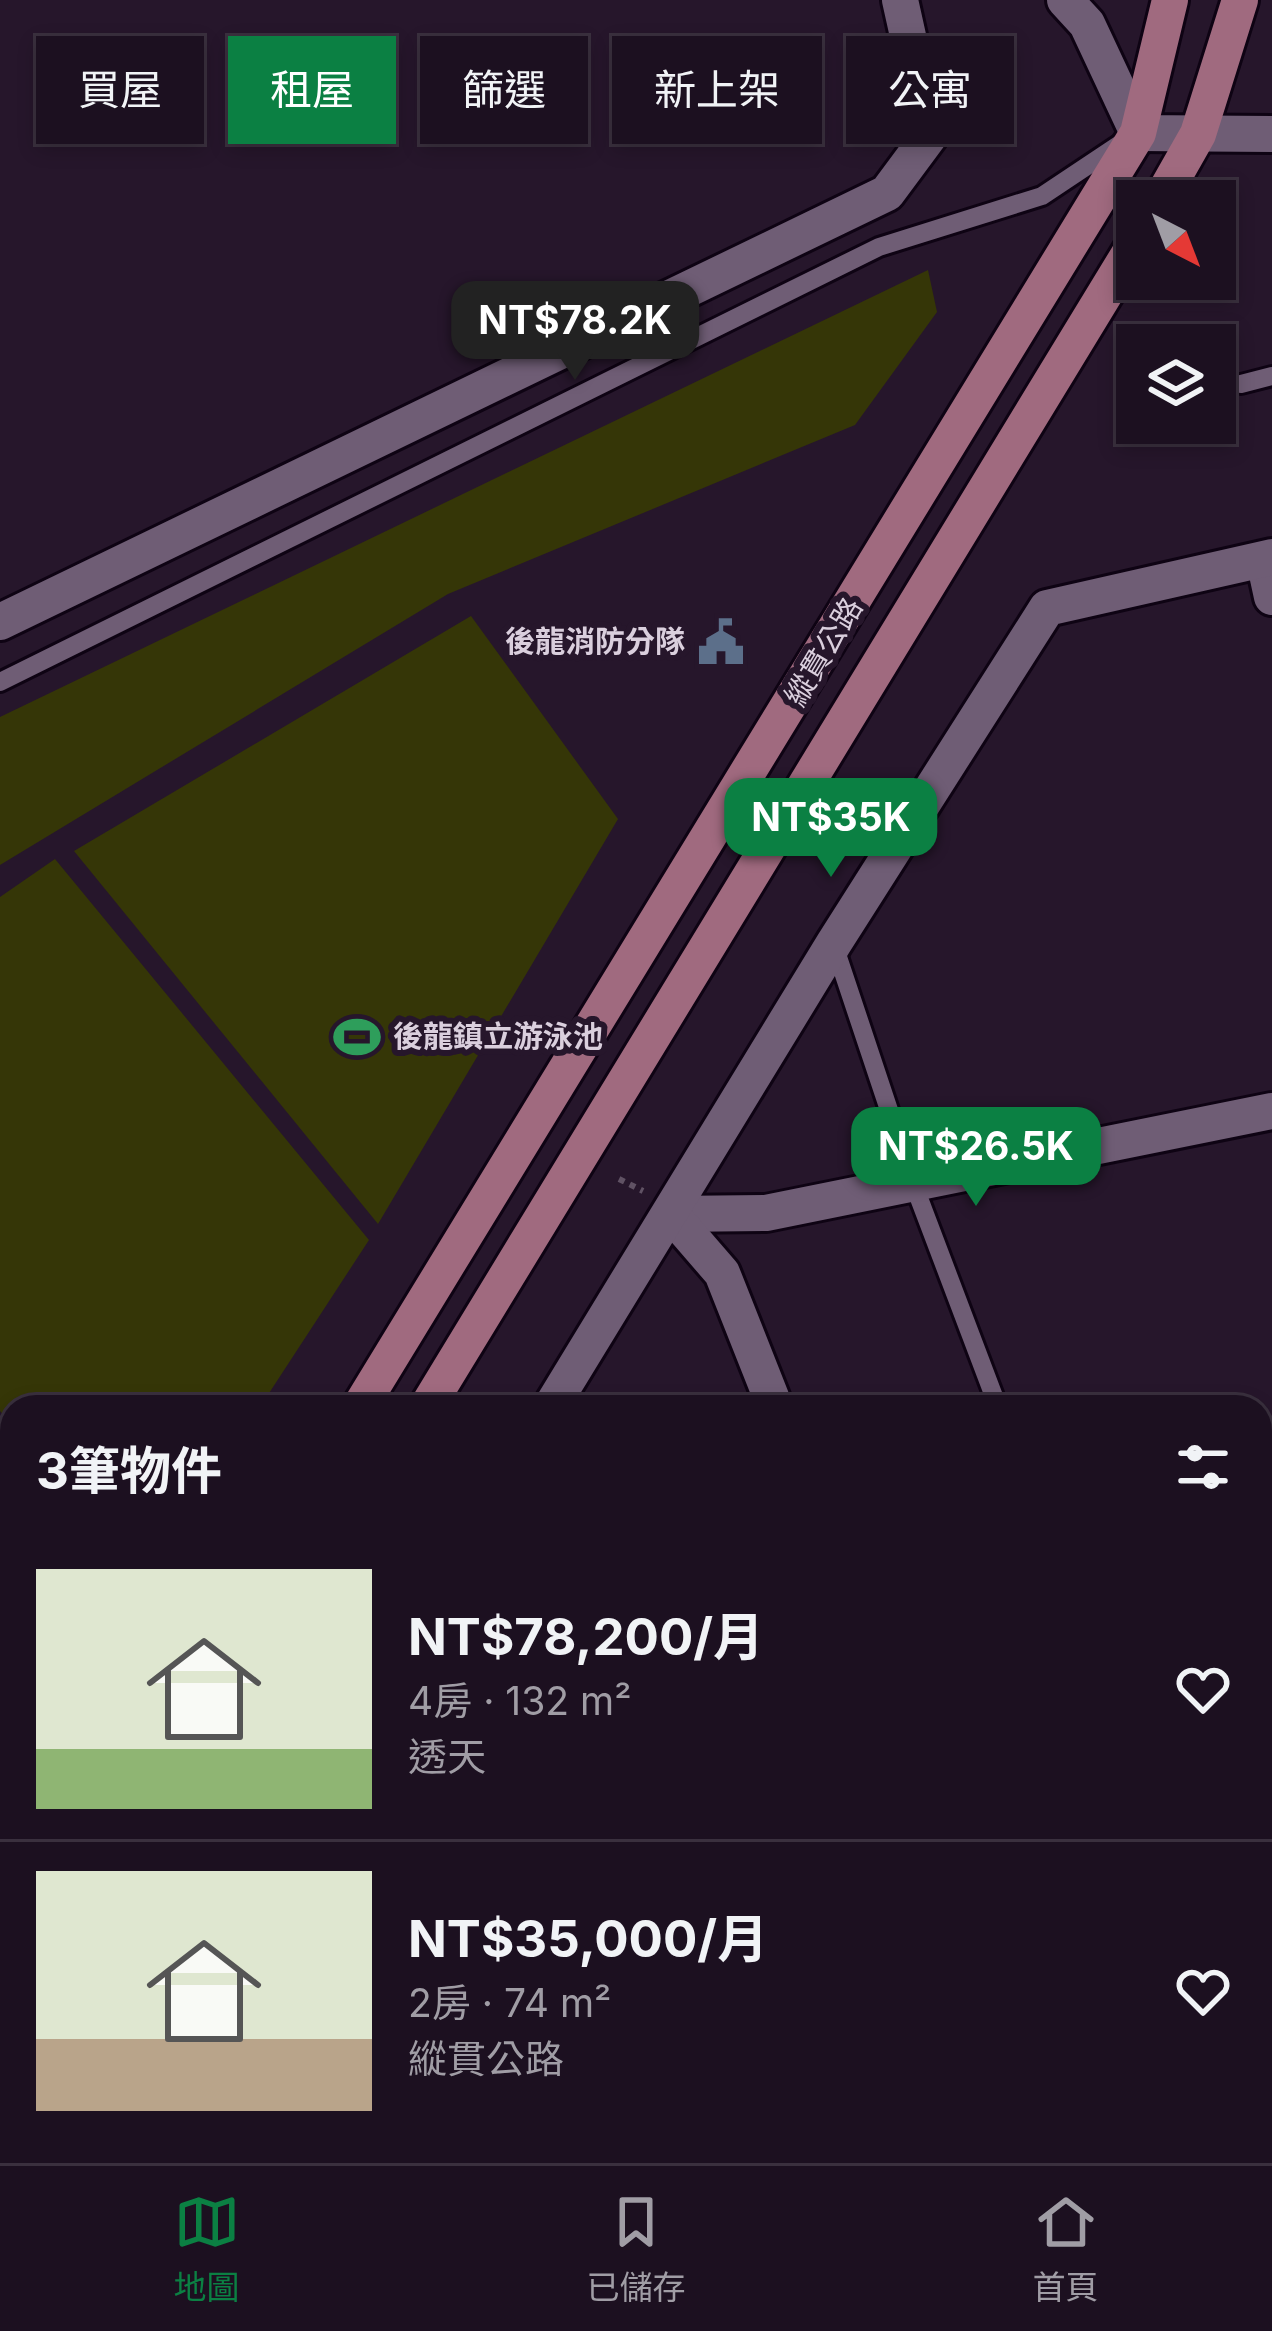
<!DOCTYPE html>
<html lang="zh-TW">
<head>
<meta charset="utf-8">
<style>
	body { margin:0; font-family:Inter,"Noto Sans TC",sans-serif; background:#251929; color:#f1f3f6; height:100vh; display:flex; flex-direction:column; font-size:45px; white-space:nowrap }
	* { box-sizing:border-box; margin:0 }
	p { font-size:39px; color:#a09da5 }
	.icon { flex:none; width:66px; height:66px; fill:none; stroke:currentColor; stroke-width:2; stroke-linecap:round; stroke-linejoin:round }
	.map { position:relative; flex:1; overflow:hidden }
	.sheet { position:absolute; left:0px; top:1395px; width:1272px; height:768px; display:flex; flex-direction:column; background:#1c1020; border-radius:36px 36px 0 0; box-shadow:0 6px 18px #0003,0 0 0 3px #3a303e }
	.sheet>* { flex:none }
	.hud { position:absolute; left:36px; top:36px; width:1200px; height:108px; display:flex; gap:24px }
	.needle { width:78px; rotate:138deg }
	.fabs { position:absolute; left:1116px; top:180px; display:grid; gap:24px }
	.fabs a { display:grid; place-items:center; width:120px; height:120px; border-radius:0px; background:#1c1020; box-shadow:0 6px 18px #0003,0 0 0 3px #3a303e; font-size:60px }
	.price { position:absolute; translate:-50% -102px; padding:0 27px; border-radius:24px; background:#0b8043; color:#fff; font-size:39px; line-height:78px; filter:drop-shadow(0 3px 6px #0008) }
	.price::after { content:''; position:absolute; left:50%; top:72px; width:36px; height:27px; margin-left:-18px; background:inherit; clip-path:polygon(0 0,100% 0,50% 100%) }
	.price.on { background:#222; color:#fff }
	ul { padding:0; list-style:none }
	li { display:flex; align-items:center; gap:36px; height:300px; padding:0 36px }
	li+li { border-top:3px solid #3a303e }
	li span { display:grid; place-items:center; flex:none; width:336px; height:240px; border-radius:0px; color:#555 }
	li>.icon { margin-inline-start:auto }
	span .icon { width:144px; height:144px; fill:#fffc; stroke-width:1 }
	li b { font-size:51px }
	h2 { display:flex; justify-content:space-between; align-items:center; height:144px; padding:0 36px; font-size:51px }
	.chip { padding:0 42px; border-radius:0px; background:#1c1020; box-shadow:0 6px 18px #0003,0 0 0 3px #3a303e; font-size:42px; line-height:108px }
	.chip.on { background:#0b8043; color:#fff }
	.dock { display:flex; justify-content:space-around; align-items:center; height:168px; border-top:3px solid #3a303e; background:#1c1020; font-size:33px; color:#a09da5 }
	.dock a { display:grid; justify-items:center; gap:6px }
	.dock .on { color:#0b8043 }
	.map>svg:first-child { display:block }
</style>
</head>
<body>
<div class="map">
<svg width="1272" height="2163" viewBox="0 0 1272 2163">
	<rect width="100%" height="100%" fill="#26162b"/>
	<g fill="#353607">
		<polygon points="928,270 937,312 855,425 448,594 0,865 0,717"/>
		<polygon points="471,616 618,819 378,1224 74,851"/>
		<polygon points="55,859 369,1240 260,1407 12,1407 12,1425 0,1411 0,897"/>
		<polygon points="96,2151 355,2151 358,2163 100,2163"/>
	</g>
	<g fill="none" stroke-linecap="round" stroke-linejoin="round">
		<defs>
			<g id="service">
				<polyline points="1241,384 1272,376"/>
				<polyline points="0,682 879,247 1042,196 1123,142"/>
				<polyline points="835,948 914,1185 998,1407"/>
				<polyline points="1260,2030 1272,2044"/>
			</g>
			<g id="minor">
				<polyline points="1065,0 1087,24 1138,133 1272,134"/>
				<polyline points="1264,560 1272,597"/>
				<polyline points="0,622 887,193 930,135 900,0"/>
				<polyline points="671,1214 766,1213 1272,1111"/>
				<polyline points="671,1214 722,1273 775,1407"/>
				<polyline points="551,1407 834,943 1047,608 1272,557"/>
				<polyline points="1260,1714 1272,1709"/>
				<polyline points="358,2151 361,2163"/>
				<polyline points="635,2151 638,2163"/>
				<polyline points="1064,2151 1068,2163"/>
			</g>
			<g id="primary">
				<polyline points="1160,201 1198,134 1240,0"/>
				<polyline points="360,1407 1138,133 1170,0"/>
				<polyline points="427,1407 1137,241"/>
				<polyline points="0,1941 12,1928"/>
				<polyline points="0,2022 12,2009"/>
			</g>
		</defs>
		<use href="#service" stroke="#0e0313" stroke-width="24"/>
		<use href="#minor" stroke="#0e0313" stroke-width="42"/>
		<use href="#primary" stroke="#0e0313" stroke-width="42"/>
		<g stroke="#605264" stroke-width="6" stroke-dasharray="6 6" stroke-linecap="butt">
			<polyline points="834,826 856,840"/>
			<polyline points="619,1179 643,1191"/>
		</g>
		<use href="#service" stroke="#6f5d75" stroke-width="18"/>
		<use href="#minor" stroke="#6f5d75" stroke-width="36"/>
		<use href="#primary" stroke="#a06a7f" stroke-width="36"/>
	</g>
	<defs>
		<symbol id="civic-bare" viewBox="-9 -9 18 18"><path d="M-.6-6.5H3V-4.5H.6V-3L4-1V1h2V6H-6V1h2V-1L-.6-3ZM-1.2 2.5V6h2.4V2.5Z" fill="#5c6f8a" stroke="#26162b" stroke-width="2.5" paint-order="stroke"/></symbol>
		<symbol id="stadium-bare" viewBox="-9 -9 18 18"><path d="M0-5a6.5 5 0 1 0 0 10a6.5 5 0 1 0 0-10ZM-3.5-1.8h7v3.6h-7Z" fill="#2e9e5b" stroke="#26162b" stroke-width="2.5" paint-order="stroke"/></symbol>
	</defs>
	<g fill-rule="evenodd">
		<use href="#civic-bare" x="688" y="609" width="66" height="66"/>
		<use href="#stadium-bare" x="324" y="1004" width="66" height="66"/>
	</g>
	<g text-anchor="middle" stroke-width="12" stroke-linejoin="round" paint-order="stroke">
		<g font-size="30" font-weight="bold" fill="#dacfdd" stroke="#26162b" text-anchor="end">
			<text x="685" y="652">後龍消防分隊</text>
			<text x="393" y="1047" text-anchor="start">後龍鎮立游泳池</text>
		</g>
		<g font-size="30" fill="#dacfdd" stroke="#26162b">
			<text transform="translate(824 652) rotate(-59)" y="10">縱貫公路</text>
		</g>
	</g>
</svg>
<div class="fabs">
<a><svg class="needle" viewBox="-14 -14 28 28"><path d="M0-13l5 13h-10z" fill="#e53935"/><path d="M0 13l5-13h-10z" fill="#a09da5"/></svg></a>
<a><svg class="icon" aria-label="layers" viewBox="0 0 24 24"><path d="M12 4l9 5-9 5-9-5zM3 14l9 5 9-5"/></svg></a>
</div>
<b class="price on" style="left:575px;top:383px">NT$78.2K</b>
<b class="price" style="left:831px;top:880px">NT$35K</b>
<b class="price" style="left:976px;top:1209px">NT$26.5K</b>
<div class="hud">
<a class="chip">買屋</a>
<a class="chip on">租屋</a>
<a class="chip">篩選</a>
<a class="chip">新上架</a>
<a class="chip">公寓</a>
</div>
<section class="sheet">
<h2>3筆物件<svg class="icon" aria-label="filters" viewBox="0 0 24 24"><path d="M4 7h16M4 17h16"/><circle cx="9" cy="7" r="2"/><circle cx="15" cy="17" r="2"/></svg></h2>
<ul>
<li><span style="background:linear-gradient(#dfe7d0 75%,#8fb573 0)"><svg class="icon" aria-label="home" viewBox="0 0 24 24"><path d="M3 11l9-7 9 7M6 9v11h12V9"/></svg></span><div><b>NT$78,200/月</b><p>4房 · 132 m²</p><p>透天</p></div><svg class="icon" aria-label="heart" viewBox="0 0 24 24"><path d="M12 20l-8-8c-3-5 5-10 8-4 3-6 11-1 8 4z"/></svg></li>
<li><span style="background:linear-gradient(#dfe7d0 70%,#b9a48a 0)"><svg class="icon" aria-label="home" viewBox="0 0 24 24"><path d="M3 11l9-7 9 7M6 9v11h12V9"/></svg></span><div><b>NT$35,000/月</b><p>2房 · 74 m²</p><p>縱貫公路</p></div><svg class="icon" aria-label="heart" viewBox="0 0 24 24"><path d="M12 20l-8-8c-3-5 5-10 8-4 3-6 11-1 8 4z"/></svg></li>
</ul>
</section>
</div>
<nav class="dock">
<a class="on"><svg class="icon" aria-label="map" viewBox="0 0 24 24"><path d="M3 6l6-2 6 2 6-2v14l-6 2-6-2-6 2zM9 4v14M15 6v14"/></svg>地圖</a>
<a><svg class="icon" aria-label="saved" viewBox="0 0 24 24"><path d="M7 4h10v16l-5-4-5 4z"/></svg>已儲存</a>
<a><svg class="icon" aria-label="home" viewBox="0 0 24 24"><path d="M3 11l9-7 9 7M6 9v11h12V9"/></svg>首頁</a>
</nav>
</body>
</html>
